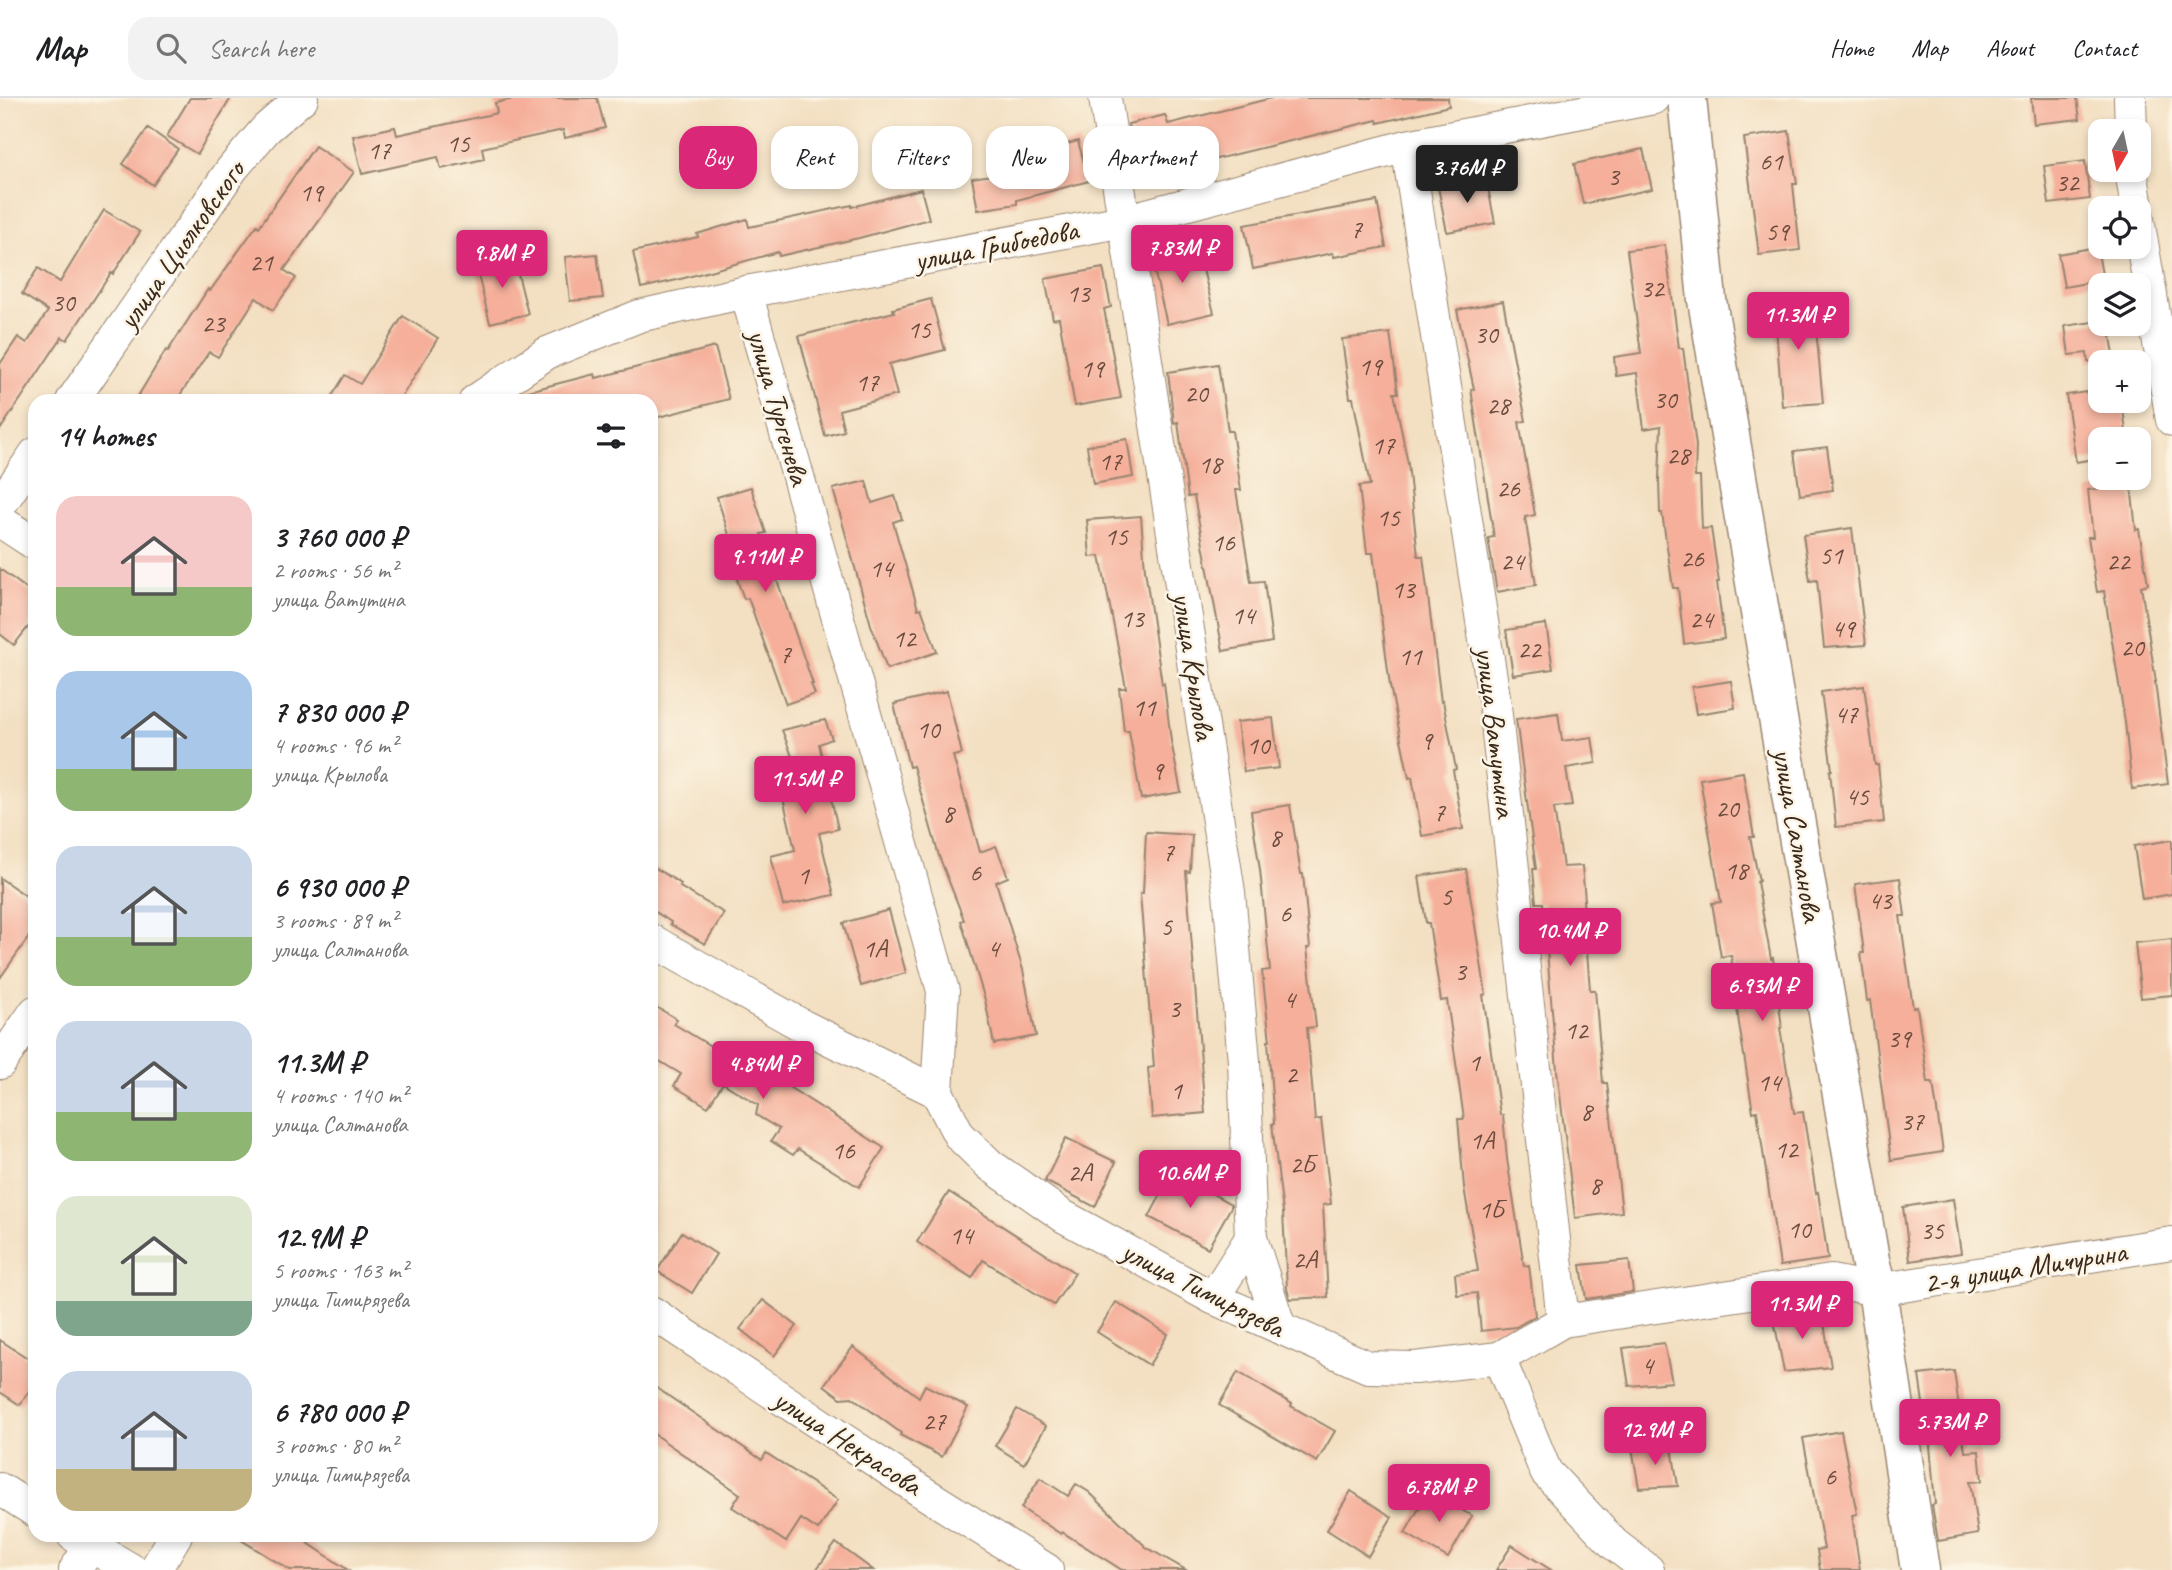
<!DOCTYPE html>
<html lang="en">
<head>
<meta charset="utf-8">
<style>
	body { margin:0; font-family:Caveat,sans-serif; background:#f2f2f2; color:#202124; height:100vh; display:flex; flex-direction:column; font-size:26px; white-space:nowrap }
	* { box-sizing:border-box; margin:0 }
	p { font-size:23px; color:#757577 }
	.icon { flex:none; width:38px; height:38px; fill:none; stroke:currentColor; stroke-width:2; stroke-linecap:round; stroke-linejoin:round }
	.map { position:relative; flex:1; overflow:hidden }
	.side { position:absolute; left:28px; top:296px; width:630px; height:1148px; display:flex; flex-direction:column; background:#fff; border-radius:21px; box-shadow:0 4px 10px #0003 }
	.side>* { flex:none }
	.banner { position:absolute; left:679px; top:28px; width:665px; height:63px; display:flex; gap:14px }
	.needle { width:46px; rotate:189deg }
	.controls { position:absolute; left:2088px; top:21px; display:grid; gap:14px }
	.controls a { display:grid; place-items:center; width:63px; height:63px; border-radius:14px; background:#fff; box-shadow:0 4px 10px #0003; font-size:35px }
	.price { position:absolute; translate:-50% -60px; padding:0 16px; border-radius:7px; background:#db2777; color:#fff; font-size:23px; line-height:46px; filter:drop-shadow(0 2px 4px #0008) }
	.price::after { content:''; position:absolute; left:50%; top:42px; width:21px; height:16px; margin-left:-10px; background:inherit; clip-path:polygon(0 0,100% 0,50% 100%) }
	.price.active { background:#222; color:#fff }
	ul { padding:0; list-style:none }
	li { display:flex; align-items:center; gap:21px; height:175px; padding:0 28px }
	li span { display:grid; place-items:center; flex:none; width:196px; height:140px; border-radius:21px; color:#555 }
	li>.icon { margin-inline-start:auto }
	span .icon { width:84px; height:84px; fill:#fffc; stroke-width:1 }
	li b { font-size:30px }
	h2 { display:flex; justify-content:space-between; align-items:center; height:84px; padding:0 28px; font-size:30px }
	.tag { padding:0 24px; border-radius:21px; background:#fff; box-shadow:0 4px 10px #0003; font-size:24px; line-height:63px }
	.tag.active { background:#db2777; color:#fff }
	header { display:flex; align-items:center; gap:42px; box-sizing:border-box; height:98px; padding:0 35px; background:#fff; border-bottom:2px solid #e0e0e0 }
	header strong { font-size:33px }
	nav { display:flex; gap:38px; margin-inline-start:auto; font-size:24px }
	.search { width:490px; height:63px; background:#f2f2f2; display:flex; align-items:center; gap:18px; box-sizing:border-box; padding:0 24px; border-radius:21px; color:#757577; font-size:26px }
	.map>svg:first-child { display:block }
</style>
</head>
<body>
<header>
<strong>Map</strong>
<div class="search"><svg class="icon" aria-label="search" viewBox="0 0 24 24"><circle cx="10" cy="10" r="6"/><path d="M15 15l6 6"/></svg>Search here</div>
<nav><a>Home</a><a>Map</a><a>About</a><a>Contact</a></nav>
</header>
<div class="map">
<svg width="2172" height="1472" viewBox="0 0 2172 1472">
	<rect width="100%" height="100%" fill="#fcf5e5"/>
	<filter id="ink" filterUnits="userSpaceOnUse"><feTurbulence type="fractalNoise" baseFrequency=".0143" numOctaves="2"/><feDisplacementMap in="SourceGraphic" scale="14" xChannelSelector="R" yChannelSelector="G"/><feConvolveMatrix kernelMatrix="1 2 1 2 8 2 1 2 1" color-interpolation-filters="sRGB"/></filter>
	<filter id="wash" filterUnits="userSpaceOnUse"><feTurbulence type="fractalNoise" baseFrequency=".00686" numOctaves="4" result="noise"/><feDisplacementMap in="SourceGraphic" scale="28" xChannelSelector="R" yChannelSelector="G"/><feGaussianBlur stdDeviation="1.57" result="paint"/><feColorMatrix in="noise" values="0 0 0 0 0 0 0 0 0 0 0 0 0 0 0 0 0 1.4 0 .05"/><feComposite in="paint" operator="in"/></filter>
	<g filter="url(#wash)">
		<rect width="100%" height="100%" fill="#f3dfc1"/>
		<g id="blocks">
			<g fill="#f5af9a">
				<polygon points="190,0 231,0 197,56 167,38"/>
				<polygon points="517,0 597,0 605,30 565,40 563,32 482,50 484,61 441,71 438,59 362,76 353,38 395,29 397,37 497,15 495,5"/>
				<polygon points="1272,0 1448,0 1449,8 1378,25 1377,22 1208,63 1206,56 1139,73 1128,26 1165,17 1168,26"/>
				<polygon points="2031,0 2077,0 2080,21 2034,26"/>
				<polygon points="148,30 178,51 153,87 123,66"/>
				<polygon points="1789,33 1797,86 1793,86 1800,152 1759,157 1744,40"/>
				<polygon points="1078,43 1089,83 1017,102 1017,106 978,112 972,80 1038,70 1034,55"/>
				<polygon points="315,48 354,74 284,172 296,180 273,212 256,200 218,259 209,254 176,303 135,303 166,252 168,253 208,191 210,193 257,127 259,129"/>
				<polygon points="1643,51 1652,91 1583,106 1574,66"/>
				<polygon points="2085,63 2090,101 2049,106 2044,68"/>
				<polygon points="1486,80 1495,125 1447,134 1438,89"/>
				<polygon points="921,91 929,121 859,140 779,158 778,154 677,182 641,190 633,154 698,139 697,136 747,121 749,129 852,107 852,109"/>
				<polygon points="1377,103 1386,149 1334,159 1333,155 1253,171 1244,127"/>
				<polygon points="104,112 140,134 113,176 111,175 67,242 62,239 0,332 0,266 18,239 27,245 48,213 22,196 38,170 60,184"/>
				<polygon points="1665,147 1679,250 1683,250 1696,348 1695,379 1700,379 1702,431 1711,430 1719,484 1717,484 1724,541 1684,546 1678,490 1673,490 1662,415 1660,415 1659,381 1661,328 1644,331 1637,275 1616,278 1614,259 1641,255 1627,152"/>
				<polygon points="1197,148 1214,215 1167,226 1151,159"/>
				<polygon points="2097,149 2103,182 2064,189 2058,156"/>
				<polygon points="597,156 603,200 570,203 565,159"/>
				<polygon points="514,160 528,216 490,225 476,169"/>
				<polygon points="1103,170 1111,209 1104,211 1121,300 1075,308 1059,220 1053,221 1045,181"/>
				<polygon points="1813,199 1823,305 1782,308 1774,202"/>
				<polygon points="931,201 945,252 889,266 897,297 839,312 844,333 825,338 799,238 894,214 893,211"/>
				<polygon points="1503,203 1526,323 1519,324 1535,417 1525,419 1536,487 1497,494 1488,440 1494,439 1471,291 1474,291 1457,212"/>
				<polygon points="403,218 438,240 399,303 329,303 345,277 360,286"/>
				<polygon points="2100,223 2100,226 2109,226 2115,264 2088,264 2087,255 2069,257 2065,228"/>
				<polygon points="1390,235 1398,295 1394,295 1408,366 1418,458 1423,458 1441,604 1443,603 1456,671 1453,672 1463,731 1422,738 1412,679 1409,680 1390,588 1373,455 1367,455 1359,388 1370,387 1353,300 1350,300 1342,241"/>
				<polygon points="715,249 729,301 651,321 651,303 519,303 518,296 521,295 595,276 596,280"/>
				<polygon points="1218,266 1228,333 1232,333 1241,392 1236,392 1251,484 1264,483 1272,544 1223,553 1194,398 1188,399 1178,324 1174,325 1168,274"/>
				<polygon points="2100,292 2100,303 2122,303 2127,341 2100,341 2100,360 2076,364 2066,297"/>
				<polygon points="1127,341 1133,379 1093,386 1087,348"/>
				<polygon points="1827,349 1833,392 1800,397 1794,353"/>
				<polygon points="866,383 872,405 895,398 902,421 893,424 918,511 921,510 937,554 887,571 871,527 833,391"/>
				<polygon points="2131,387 2136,432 2139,431 2148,486 2141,488 2156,584 2155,584 2168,686 2132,691 2125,624 2104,493 2097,494 2088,439 2093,439 2088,392"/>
				<polygon points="751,389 766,435 761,436 813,586 811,586 815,596 786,606 748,500 744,501 734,473 740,471 717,399"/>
				<polygon points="1141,418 1145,472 1162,586 1164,585 1171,643 1181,694 1141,701 1129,633 1124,633 1119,590 1126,590 1100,458 1090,459 1087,422"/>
				<polygon points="1852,430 1866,547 1824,550 1817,482 1810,483 1803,437"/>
				<polygon points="0,471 35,497 35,520 14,547 0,536"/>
				<polygon points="1546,526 1553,571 1513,577 1506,532"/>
				<polygon points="1731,583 1735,610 1696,616 1692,589"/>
				<polygon points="1864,588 1875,667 1878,667 1884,724 1836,729 1830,673 1832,672 1821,594"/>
				<polygon points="947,593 962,656 953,658 980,754 996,748 1008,779 996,784 1023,872 1036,938 994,946 985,902 961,823 964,822 939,758 913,668 909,669 894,606"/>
				<polygon points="1558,615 1562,643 1592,639 1596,665 1566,670 1572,708 1554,710 1563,769 1582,768 1585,802 1583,802 1590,892 1595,892 1603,985 1607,985 1622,1114 1575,1120 1557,972 1543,805 1536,805 1533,771 1536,771 1516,621"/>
				<polygon points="1273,620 1279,670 1244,674 1237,624"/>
				<polygon points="825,622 832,641 819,646 838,731 819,735 834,797 783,808 771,758 795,752 775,665 793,661 782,632"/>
				<polygon points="1743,674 1754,739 1750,739 1759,783 1757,784 1771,861 1773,860 1782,930 1780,930 1794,1015 1803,1014 1816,1095 1818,1094 1828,1161 1780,1168 1757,1013 1753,1014 1739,926 1731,857 1721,859 1712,805 1721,804 1700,681"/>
				<polygon points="1290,707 1301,776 1303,776 1310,850 1307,850 1316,929 1307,930 1315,1022 1321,1021 1331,1106 1323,1107 1328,1199 1290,1201 1287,1191 1283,1114 1272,1026 1274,1026 1268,943 1270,943 1262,873 1270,872 1260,772 1251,713"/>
				<polygon points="1146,734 1192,737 1190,774 1186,773 1205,1015 1152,1020 1148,970 1154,969 1140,796 1143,795"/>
				<polygon points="2172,742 2172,796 2142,801 2134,748"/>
				<polygon points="651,767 681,786 680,789 724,815 705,846 670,826 671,824 651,811"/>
				<polygon points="1466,771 1486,896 1483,897 1500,1017 1503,1017 1507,1061 1524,1168 1529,1167 1535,1218 1516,1229 1481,1233 1477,1195 1457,1197 1455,1176 1478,1173 1464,1089 1458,1021 1464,1021 1447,902 1441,903 1429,825 1426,825 1419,778"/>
				<polygon points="0,780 35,804 35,830 0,880"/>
				<polygon points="1900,780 1905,818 1900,818 1913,910 1917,909 1928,985 1933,985 1943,1054 1891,1062 1870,902 1867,903 1861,855 1864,855 1855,786"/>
				<polygon points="889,812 906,875 861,888 843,825"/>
				<polygon points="2172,841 2172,897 2141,900 2135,845"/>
				<polygon points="651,906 677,921 674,926 759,977 762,972 884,1050 859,1089 798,1051 793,1057 771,1043 779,1031 756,1017 758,1007 723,985 708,1009 674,988 681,976 651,958"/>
				<polygon points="1066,1040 1116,1064 1095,1109 1045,1083"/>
				<polygon points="1173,1074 1231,1106 1231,1109 1208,1150 1149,1119"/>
				<polygon points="949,1094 1075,1175 1054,1207 983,1162 972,1180 917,1144"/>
				<polygon points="1953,1101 1961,1155 1910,1163 1903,1109"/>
				<polygon points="682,1134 716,1156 692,1195 657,1173"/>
				<polygon points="1629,1162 1633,1194 1586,1201 1581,1167"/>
				<polygon points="763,1202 797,1228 774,1258 740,1231"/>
				<polygon points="1116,1204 1168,1236 1149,1267 1097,1234"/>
				<polygon points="1822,1212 1831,1269 1784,1274 1773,1217"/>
				<polygon points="0,1242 35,1265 35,1284 20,1307 0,1294"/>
				<polygon points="1664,1245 1672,1284 1629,1288 1623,1250"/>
				<polygon points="853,1249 919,1299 925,1287 968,1309 942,1359 900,1337 901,1335 852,1299 841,1300 824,1287"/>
				<polygon points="1954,1273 1965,1354 1979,1353 1982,1383 1970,1384 1978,1436 1938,1443 1932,1407 1935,1406 1927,1312 1924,1312 1919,1277"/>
				<polygon points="1238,1274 1292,1306 1291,1308 1335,1333 1317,1364 1219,1307"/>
				<polygon points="651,1286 762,1362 766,1355 838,1402 818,1432 801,1421 786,1444 732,1409 740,1396 651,1334"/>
				<polygon points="1017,1311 1046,1328 1024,1366 995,1348"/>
				<polygon points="1841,1333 1857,1416 1852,1417 1860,1472 1820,1472 1817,1452 1824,1451 1803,1340"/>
				<polygon points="1632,1350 1672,1350 1678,1388 1639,1390"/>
				<polygon points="1040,1380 1068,1398 1076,1386 1089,1394 1146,1449 1186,1472 1122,1472 1062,1434 1061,1436 1021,1410"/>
				<polygon points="1351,1393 1392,1419 1368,1458 1327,1432"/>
				<polygon points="1429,1393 1472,1418 1448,1460 1405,1435"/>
				<polygon points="233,1437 296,1437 348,1472 290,1472"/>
				<polygon points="836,1445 873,1472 816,1472"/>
				<polygon points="1512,1447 1551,1472 1496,1472"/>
			</g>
		</g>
	</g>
	<g filter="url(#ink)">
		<use href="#blocks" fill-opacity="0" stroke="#978470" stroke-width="2"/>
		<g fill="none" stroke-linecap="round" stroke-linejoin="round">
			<defs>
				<g id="minor">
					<polyline points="1105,0 1229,794 1244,963 1251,1140 1280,1230"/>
					<polyline points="2130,0 2131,33"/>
					<polyline points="1407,48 1494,599 1563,1223"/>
					<polyline points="2131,72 2137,110"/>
					<polyline points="2138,121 2172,322"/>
					<polyline points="746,194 943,893 937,994"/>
					<polyline points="72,303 232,71 266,31 302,0"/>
					<polyline points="475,303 547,255 639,218 746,194 1124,123 1407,48 1654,0"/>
					<polyline points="0,407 35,356"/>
					<polyline points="0,423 35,446"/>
					<polyline points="651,842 803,928 937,994 959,1037 990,1067 1063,1118 1213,1200 1368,1269 1415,1270 1499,1260 1546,1374 1614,1446 1648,1472"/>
					<polyline points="0,965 35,914"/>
					<polyline points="1213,1200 1251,1140"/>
					<polyline points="651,1214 921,1393 1047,1472"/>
					<polyline points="1499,1260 1563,1223 1831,1183 1877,1192 2172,1145"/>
					<polyline points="0,1391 35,1413"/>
					<polyline points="73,1437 132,1472"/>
					<polyline points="75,1472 91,1448"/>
					<polyline points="155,1472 176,1437"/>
				</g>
				<polyline id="major" points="1687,0 1707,202 1870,1162 1877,1192 1920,1472"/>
			</defs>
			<use href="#minor" stroke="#978470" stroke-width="34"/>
			<use href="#major" stroke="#978470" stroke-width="41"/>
			<use href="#minor" stroke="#fff" stroke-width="32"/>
			<use href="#major" stroke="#fff" stroke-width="38"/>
		</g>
	</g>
	<g text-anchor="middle" stroke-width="5" stroke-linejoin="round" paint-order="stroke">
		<g font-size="26" fill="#6a4b3d">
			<text x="458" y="54">15</text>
			<text x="379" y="61">17</text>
			<text x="1771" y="72">61</text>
			<text x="1613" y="87">3</text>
			<text x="2067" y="93">32</text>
			<text x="311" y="103">19</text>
			<text x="1356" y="140">7</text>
			<text x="1777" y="142">59</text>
			<text x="261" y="173">21</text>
			<text x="1652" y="199">32</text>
			<text x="1078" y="204">13</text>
			<text x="63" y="213">30</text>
			<text x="213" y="234">23</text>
			<text x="919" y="240">15</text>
			<text x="1486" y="245">30</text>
			<text x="1370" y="277">19</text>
			<text x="1092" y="279">19</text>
			<text x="867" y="293">17</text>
			<text x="1196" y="304">20</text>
			<text x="1665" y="310">30</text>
			<text x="1498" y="316">28</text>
			<text x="1383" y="356">17</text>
			<text x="1678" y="366">28</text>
			<text x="1110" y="372">17</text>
			<text x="1210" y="375">18</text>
			<text x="1508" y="399">26</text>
			<text x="1388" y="428">15</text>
			<text x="1116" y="447">15</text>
			<text x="1223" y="453">16</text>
			<text x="1831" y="466">51</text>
			<text x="1692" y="469">26</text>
			<text x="1512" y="472">24</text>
			<text x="2118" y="472">22</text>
			<text x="881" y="479">14</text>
			<text x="1403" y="500">13</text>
			<text x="1243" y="526">14</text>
			<text x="1132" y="529">13</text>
			<text x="1701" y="530">24</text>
			<text x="1843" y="539">49</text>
			<text x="904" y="549">12</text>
			<text x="2132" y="558">20</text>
			<text x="1529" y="560">22</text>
			<text x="785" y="565">7</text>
			<text x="1410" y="567">11</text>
			<text x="1144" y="618">11</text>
			<text x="1846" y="625">47</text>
			<text x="928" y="640">10</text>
			<text x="1426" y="651">9</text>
			<text x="1258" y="656">10</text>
			<text x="1157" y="681">9</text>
			<text x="1857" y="707">45</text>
			<text x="1727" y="719">20</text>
			<text x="1439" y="723">7</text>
			<text x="948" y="724">8</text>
			<text x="1275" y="748">8</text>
			<text x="1168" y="763">7</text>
			<text x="1736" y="781">18</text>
			<text x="975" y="783">6</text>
			<text x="803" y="786">1</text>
			<text x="1446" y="807">5</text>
			<text x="1880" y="811">43</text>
			<text x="1285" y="824">6</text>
			<text x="1166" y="837">5</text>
			<text x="875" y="859">1А</text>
			<text x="993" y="859">4</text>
			<text x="1460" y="882">3</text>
			<text x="1289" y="910">4</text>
			<text x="1174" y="919">3</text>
			<text x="1576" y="941">12</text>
			<text x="1899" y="949">39</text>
			<text x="1474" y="973">1</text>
			<text x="1291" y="985">2</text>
			<text x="1769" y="993">14</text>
			<text x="1176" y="1001">1</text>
			<text x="1586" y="1022">8</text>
			<text x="1912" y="1032">37</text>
			<text x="1482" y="1051">1А</text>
			<text x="1786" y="1060">12</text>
			<text x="843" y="1061">16</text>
			<text x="1302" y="1075">2Б</text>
			<text x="1080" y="1083">2А</text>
			<text x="1595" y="1096">8</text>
			<text x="1491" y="1120">1Б</text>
			<text x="1799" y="1140">10</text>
			<text x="1932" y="1141">35</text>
			<text x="961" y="1146">14</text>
			<text x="1305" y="1170">2А</text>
			<text x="1647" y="1276">4</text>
			<text x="934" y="1332">27</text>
			<text x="1830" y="1387">6</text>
		</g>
		<g font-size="30" fill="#3b2a1e" stroke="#fcf5e5">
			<text transform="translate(181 147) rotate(-55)" y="10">улица Циолковского</text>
			<text transform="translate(996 147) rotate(-11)" y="10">улица Грибоедова</text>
			<text transform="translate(779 309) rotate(74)" y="10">улица Тургенева</text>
			<text transform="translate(1194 568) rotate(81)" y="10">улица Крылова</text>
			<text transform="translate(1496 634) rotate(83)" y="10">улица Ватутина</text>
			<text transform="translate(1798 737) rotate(80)" y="10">улица Салтанова</text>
			<text transform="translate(2025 1169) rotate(-9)" y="10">2-я улица Мичурина</text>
			<text transform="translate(1203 1191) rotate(27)" y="10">улица Тимирязева</text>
			<text transform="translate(848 1344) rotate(33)" y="10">улица Некрасова</text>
		</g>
	</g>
</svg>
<div class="controls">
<a><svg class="needle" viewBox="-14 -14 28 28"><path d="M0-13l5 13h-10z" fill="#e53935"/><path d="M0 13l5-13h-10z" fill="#757577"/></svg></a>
<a><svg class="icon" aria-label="locate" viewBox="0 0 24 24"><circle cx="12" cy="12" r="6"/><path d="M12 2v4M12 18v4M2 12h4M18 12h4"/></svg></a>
<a><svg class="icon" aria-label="layers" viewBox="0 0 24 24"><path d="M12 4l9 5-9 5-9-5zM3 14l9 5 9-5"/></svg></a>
<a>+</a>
<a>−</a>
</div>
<b class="price active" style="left:1467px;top:107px">3.76M ₽</b>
<b class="price" style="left:1182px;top:187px">7.83M ₽</b>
<b class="price" style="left:502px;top:192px">9.8M ₽</b>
<b class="price" style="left:1798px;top:254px">11.3M ₽</b>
<b class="price" style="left:765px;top:496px">9.11M ₽</b>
<b class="price" style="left:805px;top:718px">11.5M ₽</b>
<b class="price" style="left:1570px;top:870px">10.4M ₽</b>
<b class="price" style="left:1762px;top:925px">6.93M ₽</b>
<b class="price" style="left:763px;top:1003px">4.84M ₽</b>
<b class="price" style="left:1190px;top:1112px">10.6M ₽</b>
<b class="price" style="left:1802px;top:1243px">11.3M ₽</b>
<b class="price" style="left:1950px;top:1361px">5.73M ₽</b>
<b class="price" style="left:1655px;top:1369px">12.9M ₽</b>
<b class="price" style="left:1439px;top:1426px">6.78M ₽</b>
<div class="banner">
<a class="tag active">Buy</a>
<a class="tag">Rent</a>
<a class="tag">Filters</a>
<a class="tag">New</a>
<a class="tag">Apartment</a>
</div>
<section class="side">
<h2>14 homes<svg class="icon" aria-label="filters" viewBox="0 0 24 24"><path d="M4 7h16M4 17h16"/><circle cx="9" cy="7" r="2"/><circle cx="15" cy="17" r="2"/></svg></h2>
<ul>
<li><span style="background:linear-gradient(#f6c9c9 65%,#8fb573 0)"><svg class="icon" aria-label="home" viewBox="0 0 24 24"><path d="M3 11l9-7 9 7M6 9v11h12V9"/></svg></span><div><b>3 760 000 ₽</b><p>2 rooms · 56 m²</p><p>улица Ватутина</p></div></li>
<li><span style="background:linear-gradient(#a9c7e8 70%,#8fb573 0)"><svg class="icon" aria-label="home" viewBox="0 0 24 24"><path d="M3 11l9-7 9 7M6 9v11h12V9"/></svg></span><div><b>7 830 000 ₽</b><p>4 rooms · 96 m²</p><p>улица Крылова</p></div></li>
<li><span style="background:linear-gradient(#c9d6e8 65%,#8fb573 0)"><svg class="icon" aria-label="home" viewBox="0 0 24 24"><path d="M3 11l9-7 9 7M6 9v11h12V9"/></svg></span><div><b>6 930 000 ₽</b><p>3 rooms · 89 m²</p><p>улица Салтанова</p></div></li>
<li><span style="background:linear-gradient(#c9d6e8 65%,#8fb573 0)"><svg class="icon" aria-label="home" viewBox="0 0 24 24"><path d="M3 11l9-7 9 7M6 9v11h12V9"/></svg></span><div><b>11.3M ₽</b><p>4 rooms · 140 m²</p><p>улица Салтанова</p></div></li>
<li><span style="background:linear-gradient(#dfe7d0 75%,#7fa58c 0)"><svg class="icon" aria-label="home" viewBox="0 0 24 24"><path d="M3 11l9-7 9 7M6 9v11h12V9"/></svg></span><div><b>12.9M ₽</b><p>5 rooms · 163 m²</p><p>улица Тимирязева</p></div></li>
<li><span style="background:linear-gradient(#c9d6e8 70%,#c2b280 0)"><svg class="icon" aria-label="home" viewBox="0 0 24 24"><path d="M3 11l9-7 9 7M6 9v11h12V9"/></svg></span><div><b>6 780 000 ₽</b><p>3 rooms · 80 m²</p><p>улица Тимирязева</p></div></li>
</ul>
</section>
</div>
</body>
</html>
